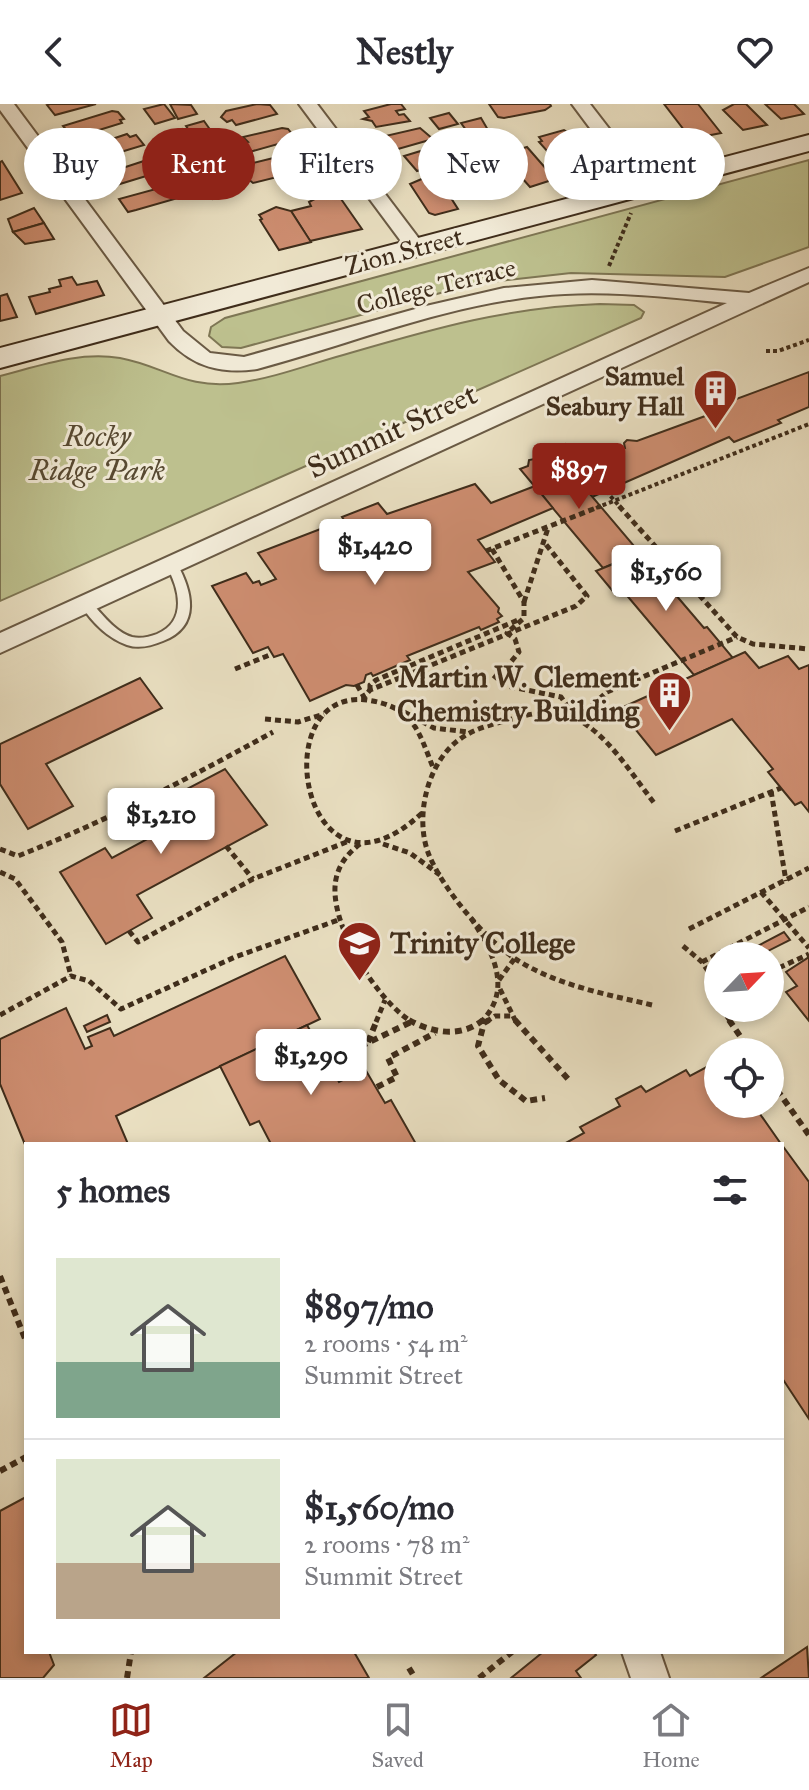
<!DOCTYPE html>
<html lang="en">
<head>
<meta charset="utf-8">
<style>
	body { margin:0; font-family:"IM FELL Great Primer",serif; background:#f2f2f3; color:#2b2b33; height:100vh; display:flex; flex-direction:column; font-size:30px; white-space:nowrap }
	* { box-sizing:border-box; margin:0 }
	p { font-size:26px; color:#7c7c81 }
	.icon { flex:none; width:44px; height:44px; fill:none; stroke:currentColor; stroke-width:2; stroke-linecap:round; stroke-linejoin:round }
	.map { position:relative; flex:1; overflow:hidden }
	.drawer { position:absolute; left:24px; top:1038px; width:760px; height:512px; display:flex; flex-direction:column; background:#fff; border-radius:0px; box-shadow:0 4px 12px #0003 }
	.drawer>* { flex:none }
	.top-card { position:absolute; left:24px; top:24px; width:762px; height:72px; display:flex; gap:16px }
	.needle { width:52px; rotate:65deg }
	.tools { position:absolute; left:704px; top:838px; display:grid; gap:16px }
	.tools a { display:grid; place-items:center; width:80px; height:80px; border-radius:50%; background:#fff; box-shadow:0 4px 12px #0003; font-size:40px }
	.price { position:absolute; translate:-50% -68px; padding:0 18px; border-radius:8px; background:#fff; color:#222; font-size:26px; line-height:52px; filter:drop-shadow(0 2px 4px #0008) }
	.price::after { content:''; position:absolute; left:50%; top:48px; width:24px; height:18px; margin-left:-12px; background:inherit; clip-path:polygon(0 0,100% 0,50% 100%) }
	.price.current { background:#8f2418; color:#fff }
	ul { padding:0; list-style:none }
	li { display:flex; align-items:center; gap:24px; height:200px; padding:0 32px }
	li+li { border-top:2px solid #e1e1e2 }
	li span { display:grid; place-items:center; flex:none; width:224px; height:160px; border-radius:0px; color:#555 }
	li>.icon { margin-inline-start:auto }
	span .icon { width:96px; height:96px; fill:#fffc; stroke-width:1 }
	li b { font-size:34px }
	h2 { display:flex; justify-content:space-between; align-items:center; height:96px; padding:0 32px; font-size:34px }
	.chip { padding:0 28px; border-radius:36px; background:#fff; box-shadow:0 4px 12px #0003; font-size:28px; line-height:72px }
	.chip.current { background:#8f2418; color:#fff }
	header { display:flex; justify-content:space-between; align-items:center; height:104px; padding:0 32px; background:#fff; font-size:36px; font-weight:700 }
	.tabs { display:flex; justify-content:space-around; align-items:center; height:112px; border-top:2px solid #e1e1e2; background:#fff; font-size:22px; color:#7c7c81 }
	.tabs a { display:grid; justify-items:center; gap:4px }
	.tabs .current { color:#8f2418 }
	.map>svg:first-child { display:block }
</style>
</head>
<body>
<header><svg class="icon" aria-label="back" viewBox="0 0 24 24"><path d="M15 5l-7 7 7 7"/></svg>Nestly<svg class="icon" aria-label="heart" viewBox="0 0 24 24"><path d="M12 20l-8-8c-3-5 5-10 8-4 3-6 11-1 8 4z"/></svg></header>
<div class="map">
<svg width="809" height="1574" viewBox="0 0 809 1574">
	<rect width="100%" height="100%" fill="#e9dfc1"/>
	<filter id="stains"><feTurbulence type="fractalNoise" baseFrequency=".0025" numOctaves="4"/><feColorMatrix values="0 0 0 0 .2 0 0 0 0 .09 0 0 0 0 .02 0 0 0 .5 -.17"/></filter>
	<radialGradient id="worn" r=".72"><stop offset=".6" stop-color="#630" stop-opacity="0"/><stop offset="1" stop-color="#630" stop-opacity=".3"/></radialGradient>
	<g fill="#bdc08e" stroke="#7e7654" stroke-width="2">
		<polygon points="809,56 809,143 725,173 571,169 473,180 241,244 222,243 209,232 211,223 225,214"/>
		<path d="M600,200L634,201L644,208L641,214L0,497V272C39,262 79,247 120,254C164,262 186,286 238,279C275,274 313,259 350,249C436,224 509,203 600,200Z"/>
	</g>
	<g fill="#cd8d70" stroke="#3f2d1b" stroke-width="2">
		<polygon points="50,0 96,0 55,11 47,1"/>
		<polygon points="164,0 175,14 155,20 144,5"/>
		<polygon points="170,0 191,1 197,10 178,15"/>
		<polygon points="257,0 270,1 277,10 236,21 232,16 227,18 221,13 226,7"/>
		<polygon points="391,0 401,0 405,5 396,7 399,11 404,10 410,17 376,23 372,17 363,15 369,13 364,7"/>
		<polygon points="489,0 550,0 551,2 545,6 504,14 498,13"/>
		<polygon points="664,0 698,0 721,29 691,35"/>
		<polygon points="734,0 746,0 767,21 743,26 723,6"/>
		<polygon points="765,0 794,0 804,10 781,15"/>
		<polygon points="112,7 118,8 124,15 120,16 122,19 73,34 63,22"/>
		<polygon points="449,9 458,20 439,25 430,14"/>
		<polygon points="481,14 488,26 469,30 461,19"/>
		<polygon points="204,17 216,34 197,38 186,22"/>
		<polygon points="282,24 288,25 296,35 253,47 248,47 239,40 248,38 243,33"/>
		<polygon points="420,24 433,35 391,47 385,46 377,37 383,35 381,33"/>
		<polygon points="182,25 192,39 174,44 164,30"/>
		<polygon points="564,26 569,29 597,60 566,68 539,38 542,37 539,33"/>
		<polygon points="657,26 662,29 676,44 651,50 638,36 640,35 637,31"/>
		<polygon points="127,30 130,33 136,31 144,41 91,57 82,45"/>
		<polygon points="527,43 555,75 530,83 505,55 509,55 506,52 517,50 514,47"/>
		<polygon points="424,46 436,61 417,67 404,52"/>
		<polygon points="201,48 212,63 193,69 182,53"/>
		<polygon points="228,48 235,58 216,63 209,53"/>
		<polygon points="298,48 310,65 253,79 242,70 247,69 243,63 249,60"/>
		<polygon points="150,55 155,62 161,60 166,66 110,83 101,71"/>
		<polygon points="484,55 511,86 485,94 461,67 465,66 462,63 473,61 471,58"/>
		<polygon points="2,57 22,89 0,96 0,58"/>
		<polygon points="220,73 233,89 213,95 202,80"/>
		<polygon points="424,74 426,76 435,74 440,77 458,105 435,111 429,109 410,80"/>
		<polygon points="174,80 183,87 175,90 178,94 136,106 128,108 119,95"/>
		<polygon points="324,90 326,94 335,91 341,95 362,125 310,137 291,107 311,102 309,98"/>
		<polygon points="276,103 291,107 311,138 279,146 260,116 262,115 259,111"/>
		<polygon points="34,104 44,119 13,128 8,115"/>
		<polygon points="44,119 54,135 25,140 13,128"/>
		<polygon points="72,173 77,181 97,177 104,191 36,210 29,193 50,188 49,185 61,182 59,176"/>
		<polygon points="7,190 17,213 0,217 0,192"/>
		<polygon points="809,268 809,303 778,316 781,319 734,338 729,333 592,393 568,365 625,344 624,339 627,336 637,337 708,311 704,307"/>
		<polygon points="555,351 562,357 640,449 603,464 520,365 528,362 529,356"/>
		<polygon points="475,380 491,399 535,382 553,404 478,436 495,458 468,468 499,504 498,508 502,512 497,515 499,518 481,526 479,523 407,552 410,556 373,572 371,569 366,571 364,578 354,582 346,581 310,597 283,550 274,553 268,543 253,549 212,482 246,469 253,479 259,477 261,481 276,475 258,449 344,416 342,413 378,399 387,410"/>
		<polygon points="640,449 704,524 707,523 733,554 694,571 624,488 616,491 596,467"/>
		<polygon points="745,548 759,564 788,552 799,565 809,561 809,708 801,698 795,701 781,684 768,668 773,665 732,615 656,651 619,605"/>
		<polygon points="140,574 162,604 46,660 73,702 28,725 0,680 0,640"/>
		<polygon points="225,665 267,721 137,791 152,814 106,840 60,768 105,744 112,754 198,708 183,687"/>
		<polygon points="784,828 790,836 758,852 752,845"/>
		<polygon points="285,852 320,915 116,1012 128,1040 26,1040 26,1043 0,980 0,935 66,904 85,945 92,942 88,933 110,924 114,932"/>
		<polygon points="809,853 809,917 786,888 797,882 786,868"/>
		<polygon points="107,911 110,918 87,928 84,922"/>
		<polygon points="307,921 339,978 365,965 385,999 391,996 416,1040 271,1040 259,1017 250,1021 220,962"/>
		<polygon points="718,957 718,1000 753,1000 781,1040 564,1040 584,1029 580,1023 620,1002 616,995 641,982 646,988 686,966 690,972"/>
		<polygon points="782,1041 809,1078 809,1315 782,1274"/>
		<polygon points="26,1393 26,1548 49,1548 54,1561 43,1574 0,1574 0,1407"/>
		<polygon points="807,1543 809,1574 761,1574"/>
		<polygon points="237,1548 354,1548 369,1574 204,1574"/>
		<polygon points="543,1548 594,1548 596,1551 576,1567 581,1574 511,1574"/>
	</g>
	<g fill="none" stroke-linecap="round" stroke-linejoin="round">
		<defs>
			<path id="lane" d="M172,457L176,458C192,486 202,522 163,537C151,542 139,545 127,541C107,534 91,517 80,500L82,497H90C102,510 115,528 132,533C140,535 149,533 157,530C188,517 179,484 166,461Z"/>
			<g id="street">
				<path d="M0,0H14L183,227L210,249L244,253L426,202L504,184L592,176L749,189L809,164V178L0,549V529L727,199C665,193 602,185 539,192C442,202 351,240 257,265C221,270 194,263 169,237L0,6Z"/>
				<polygon points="299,0 317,0 423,140 426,144 423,148 409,148"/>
				<polygon points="572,0 590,0 651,79 654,83 651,87 637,87"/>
				<polygon points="622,1548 660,1548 669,1574 631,1574"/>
			</g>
			<polygon id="secondary" points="809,31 809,47 0,264 0,244"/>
		</defs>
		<use href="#lane" stroke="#6a5a44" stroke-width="4"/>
		<use href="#street" stroke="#6a5a44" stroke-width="4"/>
		<use href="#secondary" stroke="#3f2d1b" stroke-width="4"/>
		<g stroke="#3f2d1b" stroke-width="4" stroke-dasharray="4 3" stroke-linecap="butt">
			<polyline points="609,162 631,109"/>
			<polyline points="766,247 778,247 809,236"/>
			<polyline points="564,340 621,404"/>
			<polyline points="596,404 809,320"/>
		</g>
		<g stroke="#3f2d1b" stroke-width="5" stroke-dasharray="6 4" stroke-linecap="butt">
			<polyline points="619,402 737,533 753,540 809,545"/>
			<polyline points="492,445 524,498 524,514 507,529 515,535 519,548 506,564 493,571 507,582 561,593 577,615 607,588 737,533"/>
			<polyline points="486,447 601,402"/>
			<polyline points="524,498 548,424"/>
			<polyline points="235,565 272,550"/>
			<polyline points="357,581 364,593 370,586 576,502 587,492 544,438"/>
			<polyline points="370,586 370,581 376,576 518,516"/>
			<polyline points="404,608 434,624 468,628"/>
			<polyline points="265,615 298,618 324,610"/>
			<polyline points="771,687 786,777"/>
			<path d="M422,709C303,820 262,583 367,596C414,603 418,626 434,666"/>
			<polyline points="675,727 781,684"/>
			<path d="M360,740C348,749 339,760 336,775C327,818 377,897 412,918"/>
			<polyline points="383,740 410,749 440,771"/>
			<polyline points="226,742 253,775"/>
			<path d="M0,745L18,752C106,717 190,674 273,628"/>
			<polyline points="0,768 15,775 62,838 71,872"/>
			<polyline points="761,788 809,844"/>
			<path d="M471,814C492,847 514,885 481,918"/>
			<polyline points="689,825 809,764"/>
			<polyline points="129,827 138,838 253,775 349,737"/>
			<polyline points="683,842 702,858 718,882"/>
			<polyline points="702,858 809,803"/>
			<polyline points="770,868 809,850"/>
			<polyline points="499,876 515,854"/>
			<polyline points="500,885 516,918"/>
			<path d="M652,901C605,890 555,881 514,854C484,834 443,785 429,751C414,714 427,658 460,635C475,624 494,620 512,615C533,609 556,604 577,615C610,633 632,671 655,700"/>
			<polyline points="721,904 731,918"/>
			<polyline points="0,911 71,872 89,877 121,905 235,853 341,815"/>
			<polyline points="376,918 385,896"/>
			<polyline points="486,918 495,912 512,912"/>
		</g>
		<g stroke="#3f2d1b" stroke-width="6" stroke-dasharray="7 5" stroke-linecap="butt">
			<path d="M409,916C432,929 461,934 483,916"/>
			<polyline points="489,916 484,919 478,942 499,976 526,997 545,994"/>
			<polyline points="515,916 568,975"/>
			<polyline points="729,916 751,948"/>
			<polyline points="368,938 377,916"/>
			<polyline points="328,958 411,918"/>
			<polyline points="770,976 809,1031"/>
			<polyline points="377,983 397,973 388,954 435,929"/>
			<polyline points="0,1172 26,1237"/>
			<polyline points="0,1367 26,1353"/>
			<polyline points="409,1564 415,1574"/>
			<polyline points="127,1574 131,1548"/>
			<polyline points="479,1574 512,1548"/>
		</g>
		<use href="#lane" fill="#f1ead7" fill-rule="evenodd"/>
		<use href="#street" fill="#f1ead7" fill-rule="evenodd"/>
		<use href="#secondary" fill="#f1ead7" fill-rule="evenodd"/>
	</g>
	<defs>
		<symbol id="building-pin" viewBox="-11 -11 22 30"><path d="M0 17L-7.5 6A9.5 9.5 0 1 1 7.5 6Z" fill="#8f2418" stroke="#f1ead7"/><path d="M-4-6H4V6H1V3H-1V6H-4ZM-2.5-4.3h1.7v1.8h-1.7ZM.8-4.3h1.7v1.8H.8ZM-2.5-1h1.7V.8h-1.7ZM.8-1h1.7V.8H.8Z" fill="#fff"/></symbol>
		<symbol id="university-pin" viewBox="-11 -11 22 30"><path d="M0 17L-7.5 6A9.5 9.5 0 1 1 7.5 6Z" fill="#8f2418" stroke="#f1ead7"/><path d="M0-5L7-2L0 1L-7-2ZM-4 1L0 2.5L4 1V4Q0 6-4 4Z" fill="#fff"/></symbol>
	</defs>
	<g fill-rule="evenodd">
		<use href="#building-pin" x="690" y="262" width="51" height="69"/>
		<use href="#building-pin" x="644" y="564" width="51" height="69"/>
		<use href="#university-pin" x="334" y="814" width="51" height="69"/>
	</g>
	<g text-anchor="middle" stroke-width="6" stroke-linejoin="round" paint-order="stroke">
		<g font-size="26" fill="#3f2d1b" stroke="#f1ead7">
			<text transform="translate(404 147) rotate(-15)" y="9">Zion Street</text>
			<text transform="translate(436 182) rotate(-14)" y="9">College Terrace</text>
		</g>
		<g font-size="26" font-weight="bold" fill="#3f2d1b" stroke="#f1ead7" text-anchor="end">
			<text x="684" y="281">Samuel<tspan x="684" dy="30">Seabury Hall</tspan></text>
		</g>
		<g font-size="30" fill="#3f2d1b" stroke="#f1ead7">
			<text transform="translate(392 327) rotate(-25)" y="10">Summit Street</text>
		</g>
		<g font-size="30" font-style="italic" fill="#584a32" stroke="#f1ead7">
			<text x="97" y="342">Rocky<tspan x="97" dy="34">Ridge Park</tspan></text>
		</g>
		<g font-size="30" font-weight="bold" fill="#3f2d1b" stroke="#f1ead7" text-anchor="end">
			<text x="639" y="583">Martin W. Clement<tspan x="639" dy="34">Chemistry Building</tspan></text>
			<text x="390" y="849" text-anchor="start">Trinity College</text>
		</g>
	</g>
	<rect width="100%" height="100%" filter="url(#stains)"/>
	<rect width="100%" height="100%" fill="url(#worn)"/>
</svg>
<div class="tools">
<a><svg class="needle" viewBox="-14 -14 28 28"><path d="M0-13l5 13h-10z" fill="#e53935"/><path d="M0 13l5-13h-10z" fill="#7c7c81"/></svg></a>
<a><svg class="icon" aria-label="locate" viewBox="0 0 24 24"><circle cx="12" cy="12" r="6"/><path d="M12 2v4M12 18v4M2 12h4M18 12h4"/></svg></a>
</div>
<b class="price current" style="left:579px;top:407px">$897</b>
<b class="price" style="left:375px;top:483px">$1,420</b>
<b class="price" style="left:666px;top:509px">$1,560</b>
<b class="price" style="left:161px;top:752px">$1,210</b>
<b class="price" style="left:311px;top:993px">$1,290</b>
<div class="top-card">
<a class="chip">Buy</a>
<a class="chip current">Rent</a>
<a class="chip">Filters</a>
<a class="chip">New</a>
<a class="chip">Apartment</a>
</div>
<section class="drawer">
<h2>5 homes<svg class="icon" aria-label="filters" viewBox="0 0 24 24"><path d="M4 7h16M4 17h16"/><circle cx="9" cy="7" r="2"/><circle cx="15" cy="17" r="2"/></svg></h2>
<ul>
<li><span style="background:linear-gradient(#dfe7d0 65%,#7fa58c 0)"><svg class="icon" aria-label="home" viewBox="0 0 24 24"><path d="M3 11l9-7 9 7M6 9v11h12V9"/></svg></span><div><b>$897/mo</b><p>2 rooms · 54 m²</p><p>Summit Street</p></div></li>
<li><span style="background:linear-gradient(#dfe7d0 65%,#b9a48a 0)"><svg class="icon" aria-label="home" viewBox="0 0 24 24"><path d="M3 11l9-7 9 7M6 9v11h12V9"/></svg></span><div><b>$1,560/mo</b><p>2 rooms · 78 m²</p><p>Summit Street</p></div></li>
</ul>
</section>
</div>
<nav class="tabs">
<a class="current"><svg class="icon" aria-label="map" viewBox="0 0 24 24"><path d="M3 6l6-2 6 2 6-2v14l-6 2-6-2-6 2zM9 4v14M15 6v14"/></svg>Map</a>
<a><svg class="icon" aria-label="saved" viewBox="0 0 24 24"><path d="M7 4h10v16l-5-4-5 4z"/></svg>Saved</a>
<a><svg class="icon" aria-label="home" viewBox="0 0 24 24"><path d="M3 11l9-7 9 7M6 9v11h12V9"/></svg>Home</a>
</nav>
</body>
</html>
